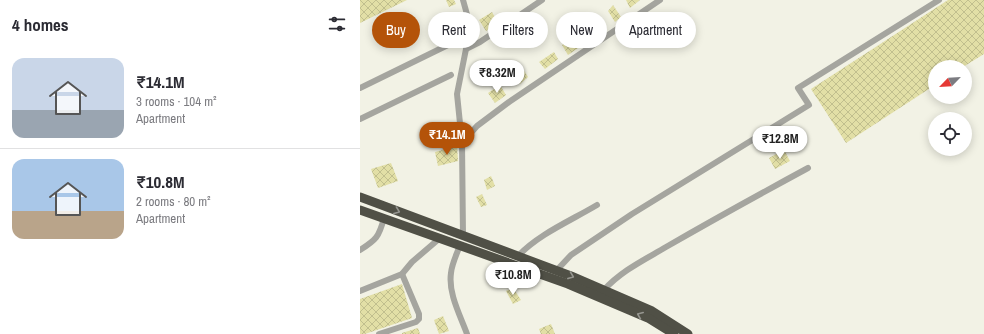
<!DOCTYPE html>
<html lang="en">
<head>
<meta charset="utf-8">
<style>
	body { margin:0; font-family:"Archivo Narrow",sans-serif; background:#f2f2f3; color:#2b2b33; height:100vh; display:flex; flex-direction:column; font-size:15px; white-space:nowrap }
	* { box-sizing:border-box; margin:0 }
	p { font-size:13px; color:#7c7c81 }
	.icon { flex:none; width:22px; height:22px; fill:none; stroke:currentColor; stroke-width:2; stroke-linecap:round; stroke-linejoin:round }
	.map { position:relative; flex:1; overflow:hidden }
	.side { display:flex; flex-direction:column; background:#fff; width:360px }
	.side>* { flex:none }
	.top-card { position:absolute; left:12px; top:12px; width:380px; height:36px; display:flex; gap:8px }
	.needle { width:26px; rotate:245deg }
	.controls { position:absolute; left:568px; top:60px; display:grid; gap:8px }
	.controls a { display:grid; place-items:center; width:44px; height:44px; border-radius:50%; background:#fff; box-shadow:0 2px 10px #0003; font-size:20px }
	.price { position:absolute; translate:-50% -34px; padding:0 9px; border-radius:14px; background:#fff; color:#222; font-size:13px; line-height:26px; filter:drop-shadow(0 1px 2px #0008) }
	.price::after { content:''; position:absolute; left:50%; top:24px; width:12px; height:9px; margin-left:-6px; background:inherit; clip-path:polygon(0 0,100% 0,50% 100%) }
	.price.active { background:#b45309; color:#fff }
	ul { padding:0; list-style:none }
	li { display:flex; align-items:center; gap:12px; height:100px; padding:0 12px }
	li+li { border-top:1px solid #e1e1e2 }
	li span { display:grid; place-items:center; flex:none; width:112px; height:80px; border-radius:12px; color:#555 }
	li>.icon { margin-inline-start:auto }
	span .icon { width:48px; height:48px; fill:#fffc; stroke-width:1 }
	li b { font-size:17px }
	h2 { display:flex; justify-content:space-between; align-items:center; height:48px; padding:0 12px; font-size:17px }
	.tag { padding:0 14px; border-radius:18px; background:#fff; box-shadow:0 2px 10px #0003; font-size:14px; line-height:36px }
	.tag.active { background:#b45309; color:#fff }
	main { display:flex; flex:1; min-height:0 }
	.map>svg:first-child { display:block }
</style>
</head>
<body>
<main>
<section class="side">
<h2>4 homes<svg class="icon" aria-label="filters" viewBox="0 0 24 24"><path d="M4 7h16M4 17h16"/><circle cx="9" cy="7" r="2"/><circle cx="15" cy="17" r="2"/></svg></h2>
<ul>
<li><span style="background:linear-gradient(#c9d6e8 65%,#9aa5b1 0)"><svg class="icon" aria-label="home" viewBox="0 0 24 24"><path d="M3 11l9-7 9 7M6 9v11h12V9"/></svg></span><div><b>₹14.1M</b><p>3 rooms · 104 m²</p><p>Apartment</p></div></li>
<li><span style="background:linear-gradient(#a9c7e8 65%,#b9a48a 0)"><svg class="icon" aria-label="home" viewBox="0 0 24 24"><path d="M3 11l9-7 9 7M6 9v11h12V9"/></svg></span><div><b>₹10.8M</b><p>2 rooms · 80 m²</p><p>Apartment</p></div></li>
</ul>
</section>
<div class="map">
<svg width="624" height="334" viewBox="0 0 624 334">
	<defs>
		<pattern id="building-cross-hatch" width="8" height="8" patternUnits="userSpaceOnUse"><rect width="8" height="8" fill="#e2dfa6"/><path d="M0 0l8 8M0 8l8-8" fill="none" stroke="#c1bf8e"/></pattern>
	</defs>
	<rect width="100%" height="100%" fill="#f2f2e5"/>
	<g fill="url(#building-cross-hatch)">
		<polygon points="0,0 47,0 0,23"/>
		<polygon points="86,0 94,0 96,4 89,7"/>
		<polygon points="266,0 280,0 270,8"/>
		<polygon points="588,0 624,0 624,54 603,67 575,67 575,85 486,143 451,89"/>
		<polygon points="253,5 261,17 255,22 248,11"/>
		<polygon points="132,12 138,23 126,31 119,20"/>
		<polygon points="237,21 243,30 220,45 221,46 208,55 202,45 218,34 217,33"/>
		<polygon points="194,52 198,59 185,69 179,62"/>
		<polygon points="163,69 168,77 160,84 155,76"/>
		<polygon points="140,85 146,95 135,103 128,93"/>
		<polygon points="97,146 98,161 78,166 75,152"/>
		<polygon points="424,150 430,161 415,169 409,158"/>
		<polygon points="31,163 38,181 18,188 11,169"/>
		<polygon points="131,176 135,186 127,190 124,180"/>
		<polygon points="122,194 127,205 121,207 116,197"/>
		<polygon points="42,284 52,318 5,334 0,334 0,299"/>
		<polygon points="153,288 161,300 153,304 146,291"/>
		<polygon points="83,316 89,331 79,334 74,320"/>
		<polygon points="191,324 195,334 181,334 179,329"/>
		<polygon points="58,328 60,334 42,334 42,333"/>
	</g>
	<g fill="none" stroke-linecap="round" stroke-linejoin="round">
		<g stroke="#a5a59f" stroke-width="6">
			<polyline points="103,0 108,18 108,26 106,49 97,94 102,143 103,236"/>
			<polyline points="106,49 120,42 182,0"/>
			<polyline points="0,88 90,44"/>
			<polyline points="0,119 91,75"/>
			<polyline points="102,143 117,126 149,102 300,0"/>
			<path d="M100,245C97,254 92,263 91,273C88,293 100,315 107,334"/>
			<path d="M0,250C16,240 19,237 24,218"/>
			<path d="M158,256C179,234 210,221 237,205"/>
			<polyline points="196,271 211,255 272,214 449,105 438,88 579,0"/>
			<path d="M244,290C261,271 284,260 306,247C353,220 400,194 448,168"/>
			<polyline points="0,291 42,274 52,262 80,238"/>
			<polyline points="19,334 56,322 59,319 59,314 42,274"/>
		</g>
		<g stroke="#505046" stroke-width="9">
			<polyline points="0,197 211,276 292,311 328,334"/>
			<polyline points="0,210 208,284 288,318 314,334"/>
		</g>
	</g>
	<defs><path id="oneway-chevron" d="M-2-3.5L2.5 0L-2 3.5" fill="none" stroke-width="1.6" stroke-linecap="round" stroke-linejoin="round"/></defs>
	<g stroke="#969690">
		<use href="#oneway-chevron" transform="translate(37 211) rotate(21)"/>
		<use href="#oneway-chevron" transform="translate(211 276) rotate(22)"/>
		<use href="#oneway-chevron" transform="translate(280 315) rotate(-157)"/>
	</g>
</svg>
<div class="controls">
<a><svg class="needle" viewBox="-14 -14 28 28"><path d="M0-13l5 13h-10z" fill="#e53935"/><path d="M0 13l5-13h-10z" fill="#7c7c81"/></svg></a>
<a><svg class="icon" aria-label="locate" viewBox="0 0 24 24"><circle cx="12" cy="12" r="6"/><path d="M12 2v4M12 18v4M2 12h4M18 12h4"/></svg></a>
</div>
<b class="price" style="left:137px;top:94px">₹8.32M</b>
<b class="price active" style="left:87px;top:156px">₹14.1M</b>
<b class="price" style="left:420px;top:160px">₹12.8M</b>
<b class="price" style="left:153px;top:296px">₹10.8M</b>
<div class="top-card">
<a class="tag active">Buy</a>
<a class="tag">Rent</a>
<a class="tag">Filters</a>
<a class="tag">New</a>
<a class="tag">Apartment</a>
</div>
</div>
</main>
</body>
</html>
